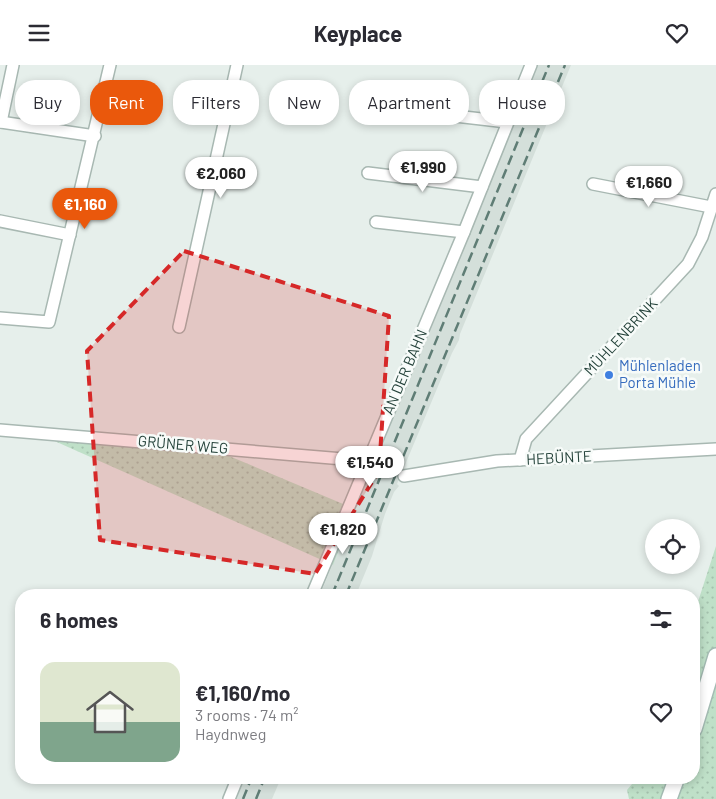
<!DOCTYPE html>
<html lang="en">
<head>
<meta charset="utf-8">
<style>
	body { margin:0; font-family:Barlow,sans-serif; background:#f7f7f7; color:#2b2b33; height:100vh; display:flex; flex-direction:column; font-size:19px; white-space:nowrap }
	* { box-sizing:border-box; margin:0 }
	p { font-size:16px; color:#7c7c81 }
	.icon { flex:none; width:28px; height:28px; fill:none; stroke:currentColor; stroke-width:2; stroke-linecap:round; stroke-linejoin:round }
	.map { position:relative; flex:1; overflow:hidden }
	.drawer { position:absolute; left:15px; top:524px; width:685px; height:195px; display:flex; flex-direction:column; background:#fff; border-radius:20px; box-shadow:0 2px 8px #0003 }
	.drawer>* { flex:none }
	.banner { position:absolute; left:15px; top:15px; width:686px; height:45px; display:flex; gap:10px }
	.buttons { position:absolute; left:645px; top:454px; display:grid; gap:10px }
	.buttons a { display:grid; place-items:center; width:55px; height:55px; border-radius:50%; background:#fff; box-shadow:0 2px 8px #0003; font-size:25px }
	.price { position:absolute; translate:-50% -42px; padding:0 11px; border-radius:18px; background:#fff; color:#222; font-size:16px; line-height:32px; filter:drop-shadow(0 1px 2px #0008) }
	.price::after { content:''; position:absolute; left:50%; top:30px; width:15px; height:11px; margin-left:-8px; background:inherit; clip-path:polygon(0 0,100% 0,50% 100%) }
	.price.current { background:#ea580c; color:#fff }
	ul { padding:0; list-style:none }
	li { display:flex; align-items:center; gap:15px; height:125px; padding:0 25px }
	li+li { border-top:1px solid #e1e1e2 }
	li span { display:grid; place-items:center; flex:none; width:140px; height:100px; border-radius:15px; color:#555 }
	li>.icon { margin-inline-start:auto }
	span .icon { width:60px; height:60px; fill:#fffc; stroke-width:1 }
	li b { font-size:21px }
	h2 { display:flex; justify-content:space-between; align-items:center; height:60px; padding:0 25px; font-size:21px }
	.pill { padding:0 18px; border-radius:20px; background:#fff; box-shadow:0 2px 8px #0003; font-size:18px; line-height:45px }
	.pill.current { background:#ea580c; color:#fff }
	header { display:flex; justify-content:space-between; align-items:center; height:65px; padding:0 25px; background:#fff; font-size:22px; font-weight:700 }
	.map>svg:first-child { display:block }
</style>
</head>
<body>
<header><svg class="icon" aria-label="menu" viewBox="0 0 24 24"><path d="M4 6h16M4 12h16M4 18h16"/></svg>Keyplace<svg class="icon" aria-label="heart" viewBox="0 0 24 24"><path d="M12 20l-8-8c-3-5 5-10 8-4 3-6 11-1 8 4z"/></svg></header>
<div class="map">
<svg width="716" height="734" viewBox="0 0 716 734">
	<defs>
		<pattern id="grass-dots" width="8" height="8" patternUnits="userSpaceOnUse" patternTransform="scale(1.25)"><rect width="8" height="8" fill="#bfe0c8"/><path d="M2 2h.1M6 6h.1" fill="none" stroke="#a4c1ad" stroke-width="1.8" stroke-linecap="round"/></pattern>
	</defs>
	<rect width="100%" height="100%" fill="#e6efeb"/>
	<g fill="#d4dfda">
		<polygon points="537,0 571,0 460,269 459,275 452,288 397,419 399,421 394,427 385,449 372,491 356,530 320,530"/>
		<polygon points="241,713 281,713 272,734 232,734"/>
	</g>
	<g fill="url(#grass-dots)">
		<polygon points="50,374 229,391 355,444 333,500"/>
		<polygon points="716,481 716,734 629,734 627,725 637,713 694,712 694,549"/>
	</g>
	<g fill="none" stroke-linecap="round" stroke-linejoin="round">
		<defs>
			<g id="minor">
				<polyline points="102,35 149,43"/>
				<polyline points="369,41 507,57"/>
				<polyline points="0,57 95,71"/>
				<polyline points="1,57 13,0"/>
				<polyline points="368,108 482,122"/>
				<polyline points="593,119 711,142"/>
				<polyline points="0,156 70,170"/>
				<polyline points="376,157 464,167"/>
				<polyline points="0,253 49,257 110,0"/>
				<polyline points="179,262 237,0"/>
				<polyline points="0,365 367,396"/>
				<polyline points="520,395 526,374 688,199 702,172 716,129"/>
				<polyline points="404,411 497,396 716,384"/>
				<polyline points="312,530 464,167 531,0"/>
				<polyline points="229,734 238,712"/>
			</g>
			<g id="secondary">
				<polyline points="694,664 716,591"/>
				<polyline points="669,734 677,712"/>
			</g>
		</defs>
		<use href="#minor" stroke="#a8b8b2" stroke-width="14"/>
		<use href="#secondary" stroke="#a4bbb3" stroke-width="18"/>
		<use href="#minor" stroke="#fff" stroke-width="11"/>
		<use href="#secondary" stroke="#fff" stroke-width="15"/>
		<g stroke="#5f7d75" stroke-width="2.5" stroke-dasharray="10 5" stroke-linecap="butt">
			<polyline points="332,530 549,0"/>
			<polyline points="346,530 565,0"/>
			<polyline points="243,734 252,712"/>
			<polyline points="256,734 265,712"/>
		</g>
	</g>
	<path fill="#d62828" fill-opacity="0.2" stroke="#d62828" stroke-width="4" stroke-dasharray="10 6" stroke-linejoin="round" d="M184,186L389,251L379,406L315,509L100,475L87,286Z"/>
	<circle fill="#3f7fe0" stroke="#f7fbf9" stroke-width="2" cx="609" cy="310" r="5"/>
	<g text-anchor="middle" stroke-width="5" stroke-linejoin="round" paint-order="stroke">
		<g font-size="15" fill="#24423a" stroke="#f7fbf9">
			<text transform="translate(621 272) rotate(-47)" y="5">MÜHLENBRINK</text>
			<text transform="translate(405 307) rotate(-67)" y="5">AN DER BAHN</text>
			<text transform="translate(183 380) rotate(5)" y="5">GRÜNER WEG</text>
			<text transform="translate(559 393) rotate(-3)" y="5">HEBÜNTE</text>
		</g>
		<g font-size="15" fill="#366cbe" stroke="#f7fbf9" text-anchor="start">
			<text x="619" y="306">Mühlenladen<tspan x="619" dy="17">Porta Mühle</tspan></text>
		</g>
	</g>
</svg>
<div class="buttons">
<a><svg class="icon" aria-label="locate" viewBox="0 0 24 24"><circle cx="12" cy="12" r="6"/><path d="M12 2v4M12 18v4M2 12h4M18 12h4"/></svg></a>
</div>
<b class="price" style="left:423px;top:128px">€1,990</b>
<b class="price" style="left:221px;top:134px">€2,060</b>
<b class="price" style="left:649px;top:143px">€1,660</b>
<b class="price current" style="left:85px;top:165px">€1,160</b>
<b class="price" style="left:370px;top:423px">€1,540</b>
<b class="price" style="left:343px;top:490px">€1,820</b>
<div class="banner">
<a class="pill">Buy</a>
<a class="pill current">Rent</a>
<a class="pill">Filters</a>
<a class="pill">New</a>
<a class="pill">Apartment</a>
<a class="pill">House</a>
</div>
<section class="drawer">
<h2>6 homes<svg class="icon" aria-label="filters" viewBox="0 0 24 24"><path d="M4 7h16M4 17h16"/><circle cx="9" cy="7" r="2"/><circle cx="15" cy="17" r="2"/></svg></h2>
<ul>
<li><span style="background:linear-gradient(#dfe7d0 60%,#7fa58c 0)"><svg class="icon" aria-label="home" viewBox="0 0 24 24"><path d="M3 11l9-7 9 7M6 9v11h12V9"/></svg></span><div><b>€1,160/mo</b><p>3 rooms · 74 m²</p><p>Haydnweg</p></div><svg class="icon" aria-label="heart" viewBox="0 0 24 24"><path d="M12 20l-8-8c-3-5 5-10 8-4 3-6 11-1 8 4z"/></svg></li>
</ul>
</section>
</div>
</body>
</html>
